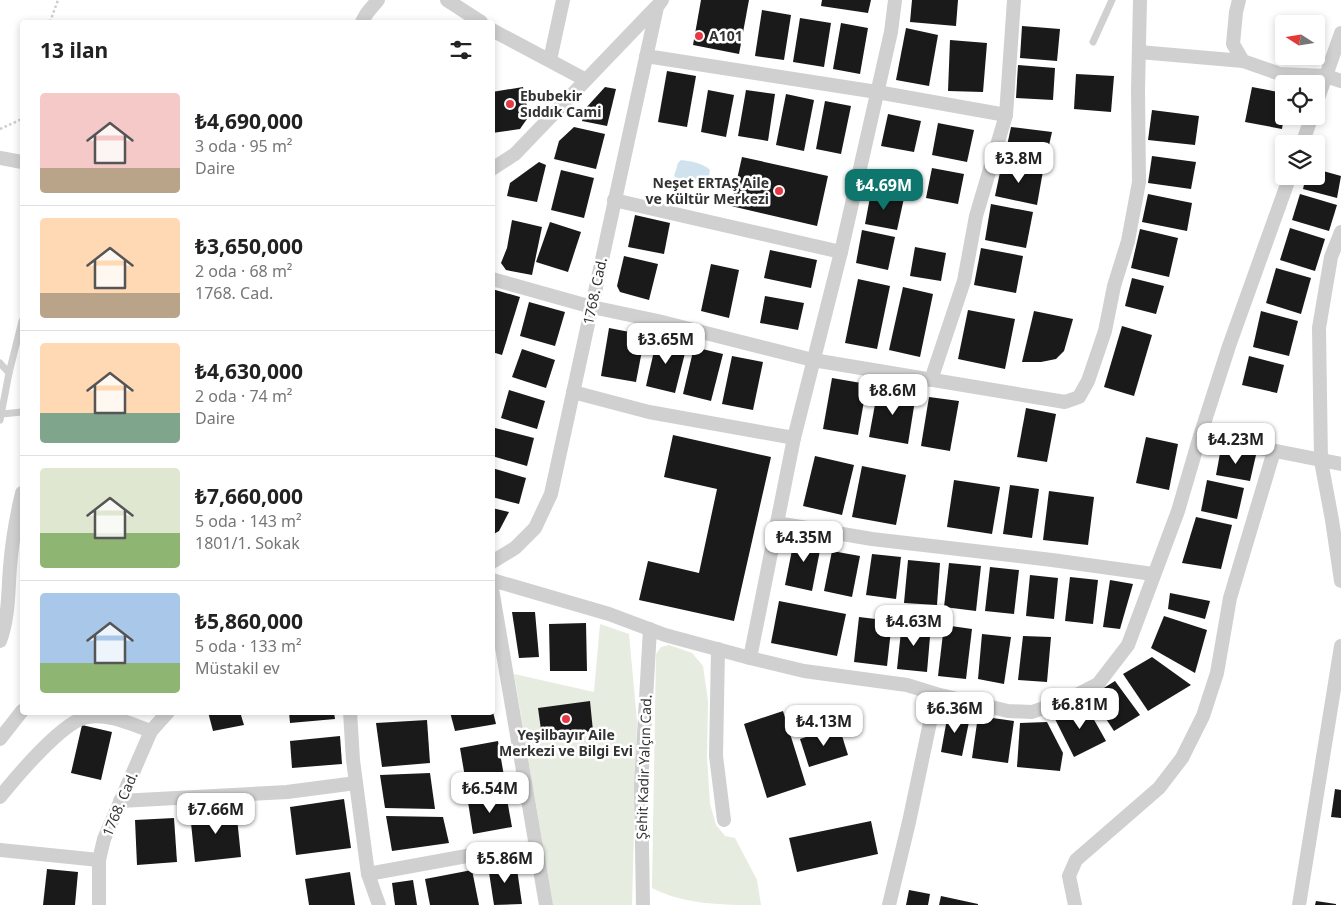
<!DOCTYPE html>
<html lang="tr">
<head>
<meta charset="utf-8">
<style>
	body { margin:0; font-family:"Noto Sans",sans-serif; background:#f6f6f6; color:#222; height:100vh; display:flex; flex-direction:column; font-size:19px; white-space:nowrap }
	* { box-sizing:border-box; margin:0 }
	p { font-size:16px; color:#767676 }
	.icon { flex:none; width:28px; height:28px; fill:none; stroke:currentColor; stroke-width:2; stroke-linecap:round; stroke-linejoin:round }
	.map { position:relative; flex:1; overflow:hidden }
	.drawer { position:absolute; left:20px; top:20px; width:475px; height:695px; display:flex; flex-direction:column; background:#fff; border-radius:5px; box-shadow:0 2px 8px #0003 }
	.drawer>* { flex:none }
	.needle { width:32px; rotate:282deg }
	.tools { position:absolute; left:1275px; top:15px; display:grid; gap:10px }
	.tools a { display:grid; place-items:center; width:50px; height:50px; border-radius:5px; background:#fff; box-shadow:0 2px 8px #0003; font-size:25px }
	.price { position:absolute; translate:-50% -42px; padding:0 11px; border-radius:10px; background:#fff; color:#222; font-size:16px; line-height:32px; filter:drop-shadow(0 1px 2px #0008) }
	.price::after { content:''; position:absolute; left:50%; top:30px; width:15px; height:11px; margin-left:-8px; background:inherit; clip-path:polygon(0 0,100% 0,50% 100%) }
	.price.on { background:#0f766e; color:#fff }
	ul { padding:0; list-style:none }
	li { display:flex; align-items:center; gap:15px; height:125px; padding:0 20px }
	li+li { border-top:1px solid #e0e0e0 }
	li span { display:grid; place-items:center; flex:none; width:140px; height:100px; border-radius:5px; color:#555 }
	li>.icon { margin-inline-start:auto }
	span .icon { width:60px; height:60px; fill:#fffc; stroke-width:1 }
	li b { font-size:21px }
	h2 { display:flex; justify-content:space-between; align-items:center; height:60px; padding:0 20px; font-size:21px }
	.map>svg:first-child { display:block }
</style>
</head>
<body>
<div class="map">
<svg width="1341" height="905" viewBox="0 0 1341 905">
	<rect width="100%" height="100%" fill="#fff"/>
	<g fill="#e6ecdf">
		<polygon points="600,624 629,634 637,721 632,905 553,905 514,674 594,692"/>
		<path d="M669,645L692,653L703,666L708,701L707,757L710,804L716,825L725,836L735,838L757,880L761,905C724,905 685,905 652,888L656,654L661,647Z"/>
	</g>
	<path fill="#cfe2ee" d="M681,160C690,161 703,163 710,170L708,181L703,184L679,179L674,176L678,163Z"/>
	<g fill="#1a1a1a">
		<polygon points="701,0 749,0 739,54 693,45"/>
		<polygon points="822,0 871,0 868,13 821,6"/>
		<polygon points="912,0 958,0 956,26 910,22"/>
		<polygon points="762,10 791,15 784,60 755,56"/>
		<polygon points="800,18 831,23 824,67 793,62"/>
		<polygon points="841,23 868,28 860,74 833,69"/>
		<polygon points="1022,26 1060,29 1057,61 1020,58"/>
		<polygon points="906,28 938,35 929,86 896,80"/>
		<polygon points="950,40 987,43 983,92 948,91"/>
		<polygon points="1018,65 1055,68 1053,100 1016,98"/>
		<polygon points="667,71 696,76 687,127 658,122"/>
		<polygon points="1076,74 1114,76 1111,112 1074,109"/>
		<polygon points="523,87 529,116 520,129 492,133 492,92"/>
		<polygon points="605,87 616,89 607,126 582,121 585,109"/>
		<polygon points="1252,87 1284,93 1284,116 1282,129 1245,122"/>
		<polygon points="708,90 734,95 726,137 701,132"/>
		<polygon points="746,90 775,94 768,141 738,136"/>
		<polygon points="786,94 814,100 804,151 776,145"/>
		<polygon points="825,101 851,106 841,154 816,149"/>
		<polygon points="1152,110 1199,116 1195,145 1148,140"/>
		<polygon points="888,114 921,121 914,152 881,146"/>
		<polygon points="938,123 974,130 967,162 932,155"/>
		<polygon points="574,127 605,134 596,169 554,159 559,141"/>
		<polygon points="1011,127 1052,132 1045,163 1005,155"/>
		<polygon points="1152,156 1196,162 1191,189 1148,183"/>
		<polygon points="742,157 828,176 817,226 731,206"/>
		<polygon points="539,162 546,165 537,202 507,196 510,183"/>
		<polygon points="1002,163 1043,171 1037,205 995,196"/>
		<polygon points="932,168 964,174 958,204 926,198"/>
		<polygon points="1316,169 1341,176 1337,198 1303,189 1306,176 1316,176"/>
		<polygon points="561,170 594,178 584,218 551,210"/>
		<polygon points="871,192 904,198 897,230 865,224"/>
		<polygon points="1148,194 1192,203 1187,231 1142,222"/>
		<polygon points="1300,194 1337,205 1329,231 1292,220"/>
		<polygon points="991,204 1033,212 1026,248 985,240"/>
		<polygon points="635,215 670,223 664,254 628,247"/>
		<polygon points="512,220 542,227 532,275 506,270 501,263 507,248"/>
		<polygon points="550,222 581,232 568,272 536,262"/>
		<polygon points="1290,228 1325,239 1315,271 1280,260"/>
		<polygon points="1140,229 1178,238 1169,277 1131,268"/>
		<polygon points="862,230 895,237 888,270 856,263"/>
		<polygon points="915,247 946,253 941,281 910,276"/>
		<polygon points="981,248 1023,256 1016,293 974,285"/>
		<polygon points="770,250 817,260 811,288 764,278"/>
		<polygon points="624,256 658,264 649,300 620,292 617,286"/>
		<polygon points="711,264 739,270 729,318 701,311"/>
		<polygon points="1276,268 1311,278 1301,314 1266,303"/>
		<polygon points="1132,278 1164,286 1156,314 1125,306"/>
		<polygon points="858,279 890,286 877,349 845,343"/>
		<polygon points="903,287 933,294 920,357 889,350"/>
		<polygon points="492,289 520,297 502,355 492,352"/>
		<polygon points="765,296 804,303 798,330 760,323"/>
		<polygon points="529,302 565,312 555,346 520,336"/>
		<polygon points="968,310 1015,319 1005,369 958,359"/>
		<polygon points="1034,311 1073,319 1064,351 1056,359 1041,362 1022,362"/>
		<polygon points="1261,311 1298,321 1289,356 1253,347"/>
		<polygon points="1122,326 1152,335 1134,396 1104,387"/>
		<polygon points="609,328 645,335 636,382 601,376"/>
		<polygon points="657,338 687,345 675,393 646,386"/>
		<polygon points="694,347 723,354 711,401 683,394"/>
		<polygon points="522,349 555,360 546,388 512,377"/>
		<polygon points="732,356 763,362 753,410 722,404"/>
		<polygon points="1249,356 1284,365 1277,393 1242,385"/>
		<polygon points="832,378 867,384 858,435 823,429"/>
		<polygon points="878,388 916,394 908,444 869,437"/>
		<polygon points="509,390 545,401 537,429 501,418"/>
		<polygon points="929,397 959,401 950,451 921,446"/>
		<polygon points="1026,408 1056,414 1047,462 1017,457"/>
		<polygon points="495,428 534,438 527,466 492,456 492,438"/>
		<polygon points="673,435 771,457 734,621 639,600 648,561 699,573 717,489 664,477"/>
		<polygon points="1146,437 1178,444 1169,490 1136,483"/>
		<polygon points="1221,448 1256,455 1250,481 1216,475"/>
		<polygon points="815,456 854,465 842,515 803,506"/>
		<polygon points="862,466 906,475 896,525 852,517"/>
		<polygon points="492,468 526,478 519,504 492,497"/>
		<polygon points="954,480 1000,487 992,534 947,527"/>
		<polygon points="1207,480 1244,488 1237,519 1201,511"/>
		<polygon points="1010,485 1039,489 1032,538 1003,534"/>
		<polygon points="1049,491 1094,497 1088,545 1043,540"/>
		<polygon points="492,508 509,512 499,531 492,535"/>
		<polygon points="1196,517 1232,525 1221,569 1182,563"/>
		<polygon points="795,535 822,540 812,591 785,585"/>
		<polygon points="832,551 860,556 852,597 824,591"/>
		<polygon points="872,554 901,557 896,599 866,595"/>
		<polygon points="908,560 940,563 937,605 904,603"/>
		<polygon points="949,563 981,566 976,611 944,607"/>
		<polygon points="990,567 1019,570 1014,614 985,611"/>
		<polygon points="1030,575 1058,578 1054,619 1026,616"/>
		<polygon points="1070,577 1098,580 1093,624 1065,621"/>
		<polygon points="1110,580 1133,584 1120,629 1103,627"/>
		<polygon points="1170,593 1210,601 1205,619 1168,609"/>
		<polygon points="779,601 846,614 837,656 771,643"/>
		<polygon points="512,612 535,612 539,657 519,658"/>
		<polygon points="1164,616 1207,630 1195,673 1151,648"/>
		<polygon points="859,617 892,621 887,666 854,662"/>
		<polygon points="902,622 931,625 927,672 897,669"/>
		<polygon points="586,623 587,671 550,671 549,624"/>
		<polygon points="944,625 972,629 966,679 938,676"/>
		<polygon points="982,634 1011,637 1004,684 978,679"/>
		<polygon points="1023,636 1051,637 1047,682 1018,680"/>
		<polygon points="1152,657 1191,685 1148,711 1123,674"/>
		<polygon points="1115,681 1140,715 1114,731 1091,696"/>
		<polygon points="590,701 593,731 542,737 538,708"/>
		<polygon points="1084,702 1106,741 1074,757 1055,719"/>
		<polygon points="783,711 806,785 767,798 744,724"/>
		<polygon points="208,712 240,712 244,725 213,731"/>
		<polygon points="289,712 334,712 335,719 290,723"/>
		<polygon points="450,712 493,712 496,724 455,731"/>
		<polygon points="948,713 970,717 962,756 941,752"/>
		<polygon points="978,716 1014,721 1008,763 972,758"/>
		<polygon points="427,720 430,763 382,767 376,723"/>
		<polygon points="1047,722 1063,753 1060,771 1017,767 1020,723"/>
		<polygon points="82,725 112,732 101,780 71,773"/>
		<polygon points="839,726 848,755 809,767 800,739"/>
		<polygon points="340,736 342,764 292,768 290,741"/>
		<polygon points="498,741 505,782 467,789 460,748"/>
		<polygon points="430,773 435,809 385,808 380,775"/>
		<polygon points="1335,789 1341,790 1341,818 1331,817"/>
		<polygon points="506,794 512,827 473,834 468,802"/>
		<polygon points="344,799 351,848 296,855 290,807"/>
		<polygon points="236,808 241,857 195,862 190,813"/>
		<polygon points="386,816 443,817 449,843 392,851"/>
		<polygon points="174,818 177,862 137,865 135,820"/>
		<polygon points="871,821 878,854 797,872 789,838"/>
		<polygon points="516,862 522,904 494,905 488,866"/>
		<polygon points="47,869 78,872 75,905 43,905"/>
		<polygon points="472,870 479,905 430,905 425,879"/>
		<polygon points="350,872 355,905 309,905 305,879"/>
		<polygon points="413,880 417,905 395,905 392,883"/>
		<polygon points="909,890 930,894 928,905 906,905"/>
		<polygon points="941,896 978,904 978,905 939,905"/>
		<polygon points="1316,901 1336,904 1336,905 1315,905"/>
	</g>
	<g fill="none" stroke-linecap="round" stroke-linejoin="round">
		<g stroke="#cdcdcd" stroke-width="2.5" stroke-dasharray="2.5 2.5" stroke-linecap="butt">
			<polyline points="50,22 58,0"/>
			<polyline points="0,129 22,119"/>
		</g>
		<g stroke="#d0d0d0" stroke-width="7">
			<polyline points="1093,42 1112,0"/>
			<polyline points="0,363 9,373"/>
			<polyline points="2,414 22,412"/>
			<polyline points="0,420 9,373 22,321"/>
		</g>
		<g stroke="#d0d0d0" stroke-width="14">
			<polyline points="447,0 481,22"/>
			<polyline points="1239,0 1236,12 1233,44 1243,61 1280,74 1326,76 1341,81"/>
			<polyline points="362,22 367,13 378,0"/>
			<polyline points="492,30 586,80"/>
			<polyline points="1139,52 1243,61"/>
			<polyline points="646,56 877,92 1006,115"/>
			<polyline points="550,60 563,0"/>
			<polyline points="1316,104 1341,33"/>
			<polyline points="1302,144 1312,116"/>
			<polyline points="0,158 22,162"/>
			<polyline points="492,169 515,154 656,7"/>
			<polyline points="614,200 841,252"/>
			<polyline points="1341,232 1331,257 1319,328 1321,461 1332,520 1341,581"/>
			<polyline points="492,279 592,307 658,321 813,360 1065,402 1079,397 1088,381 1105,331 1114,286 1128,241 1139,182 1138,90 1140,0"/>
			<polyline points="931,380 964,281 976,216 1006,115 1014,0"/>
			<polyline points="573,392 649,412 794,438"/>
			<polyline points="1200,436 1341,464"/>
			<polyline points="777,523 872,539 1052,560 1153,574"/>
			<polyline points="492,562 515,548 535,528 551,494 657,7 662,0"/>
			<polyline points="492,580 609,614 665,635 750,658 804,671 907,685 936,694 1008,711 1032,712 1067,700 1098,684 1128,645 1178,511 1200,436 1229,346 1290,176"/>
			<polyline points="492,589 546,905"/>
			<path d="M0,641C9,617 8,592 10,567C12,542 16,518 22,493"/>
			<polyline points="718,649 716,756 724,820"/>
			<polyline points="750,658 794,438 841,252 891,32 895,0"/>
			<polyline points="350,712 353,760 368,874 379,905"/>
			<polyline points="0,739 22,711"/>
			<path d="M0,797C16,777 63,721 87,717C108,713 131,724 151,731"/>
			<polyline points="120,801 287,792 356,783"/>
			<polyline points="0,850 99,860"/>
			<polyline points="368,874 483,853 536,848"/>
			<polyline points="99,905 99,860 104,839 151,731 168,712"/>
			<polyline points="643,905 641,787 650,629"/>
			<polyline points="889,905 909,822 936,694"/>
			<polyline points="1075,905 1069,876 1076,860 1159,788 1182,758 1203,716 1217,673 1230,598 1274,451"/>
			<polyline points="1299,905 1341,646"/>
		</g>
	</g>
	<g fill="#e63946" stroke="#fff" stroke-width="2">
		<circle cx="699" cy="36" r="5"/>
		<circle cx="510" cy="104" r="5"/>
		<circle cx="779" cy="191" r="5"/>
		<circle cx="566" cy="719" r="5"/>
	</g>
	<g text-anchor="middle" stroke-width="5" stroke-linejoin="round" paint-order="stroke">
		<g font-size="14" font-weight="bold" fill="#333" stroke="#fff" text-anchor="start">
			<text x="709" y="41">A101</text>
			<text x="520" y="101">Ebubekir<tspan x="520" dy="16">Sıddık Cami</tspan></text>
			<text x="769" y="188" text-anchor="end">Neşet ERTAŞ Aile<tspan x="769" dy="16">ve Kültür Merkezi</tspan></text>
			<text x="566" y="740" text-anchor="middle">Yeşilbayır Aile<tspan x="566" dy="16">Merkezi ve Bilgi Evi</tspan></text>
		</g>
		<g font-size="14" fill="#333" stroke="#fff">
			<text transform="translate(595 291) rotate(-78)" y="5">1768. Cad.</text>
			<text transform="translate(644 767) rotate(-88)" y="5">Şehit Kadir Yalçın Cad.</text>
			<text transform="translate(120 804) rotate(-67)" y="5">1768. Cad.</text>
		</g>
	</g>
</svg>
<div class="tools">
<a><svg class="needle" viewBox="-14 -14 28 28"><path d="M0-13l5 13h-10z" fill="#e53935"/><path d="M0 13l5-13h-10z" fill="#767676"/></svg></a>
<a><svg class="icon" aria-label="locate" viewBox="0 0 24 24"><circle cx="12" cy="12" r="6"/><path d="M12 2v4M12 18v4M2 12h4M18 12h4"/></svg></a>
<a><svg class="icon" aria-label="layers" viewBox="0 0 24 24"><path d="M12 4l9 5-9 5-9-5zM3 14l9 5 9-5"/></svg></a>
</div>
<b class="price" style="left:1019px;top:184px">₺3.8M</b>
<b class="price on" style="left:884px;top:211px">₺4.69M</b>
<b class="price" style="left:666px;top:365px">₺3.65M</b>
<b class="price" style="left:893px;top:416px">₺8.6M</b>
<b class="price" style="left:1236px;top:465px">₺4.23M</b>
<b class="price" style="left:804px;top:563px">₺4.35M</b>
<b class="price" style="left:914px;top:647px">₺4.63M</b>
<b class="price" style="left:1080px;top:730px">₺6.81M</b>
<b class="price" style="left:955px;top:734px">₺6.36M</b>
<b class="price" style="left:824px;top:747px">₺4.13M</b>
<b class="price" style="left:490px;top:814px">₺6.54M</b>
<b class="price" style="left:216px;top:835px">₺7.66M</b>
<b class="price" style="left:505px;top:884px">₺5.86M</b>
<section class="drawer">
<h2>13 ilan<svg class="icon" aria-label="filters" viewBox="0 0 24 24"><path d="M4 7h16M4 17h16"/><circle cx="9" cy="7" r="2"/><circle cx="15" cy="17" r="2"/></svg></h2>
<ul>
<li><span style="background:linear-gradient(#f6c9c9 75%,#b9a48a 0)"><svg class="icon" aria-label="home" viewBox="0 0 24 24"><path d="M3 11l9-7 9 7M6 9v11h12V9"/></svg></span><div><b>₺4,690,000</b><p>3 oda · 95 m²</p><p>Daire</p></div></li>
<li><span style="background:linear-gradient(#ffd9b3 75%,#b9a48a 0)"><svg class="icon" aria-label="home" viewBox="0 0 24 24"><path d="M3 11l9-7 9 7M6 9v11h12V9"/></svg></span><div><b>₺3,650,000</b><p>2 oda · 68 m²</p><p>1768. Cad.</p></div></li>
<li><span style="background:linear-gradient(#ffd9b3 70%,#7fa58c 0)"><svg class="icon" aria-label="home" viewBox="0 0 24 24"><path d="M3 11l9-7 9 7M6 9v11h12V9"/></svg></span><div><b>₺4,630,000</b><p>2 oda · 74 m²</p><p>Daire</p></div></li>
<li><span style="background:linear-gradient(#dfe7d0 65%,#8fb573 0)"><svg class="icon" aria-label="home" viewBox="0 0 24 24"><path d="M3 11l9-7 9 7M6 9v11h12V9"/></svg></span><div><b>₺7,660,000</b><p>5 oda · 143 m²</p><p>1801/1. Sokak</p></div></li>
<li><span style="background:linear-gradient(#a9c7e8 70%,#8fb573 0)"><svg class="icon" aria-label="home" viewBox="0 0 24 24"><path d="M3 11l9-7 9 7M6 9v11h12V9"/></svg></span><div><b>₺5,860,000</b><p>5 oda · 133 m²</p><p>Müstakil ev</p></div></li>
</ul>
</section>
</div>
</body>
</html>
